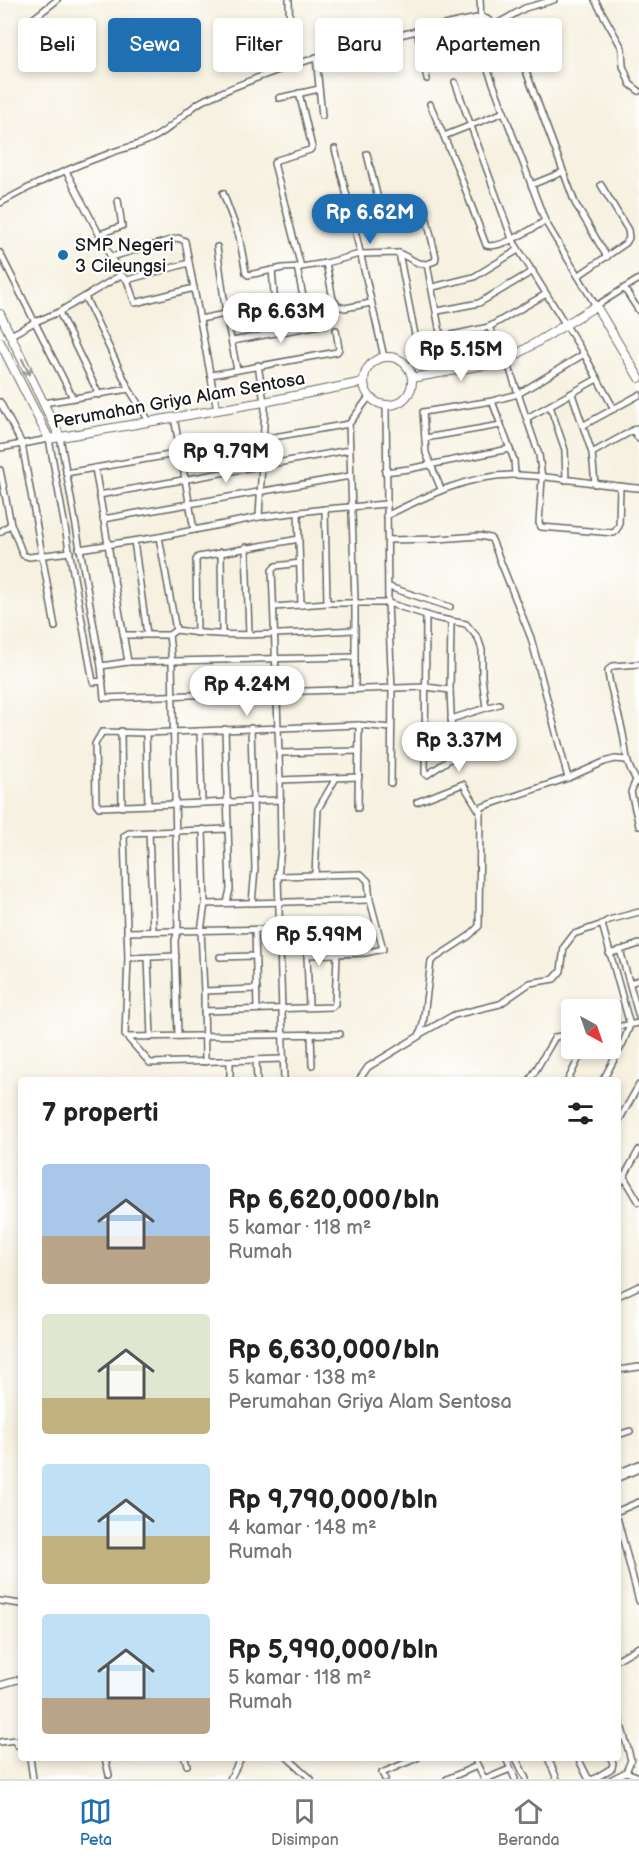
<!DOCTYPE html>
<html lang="id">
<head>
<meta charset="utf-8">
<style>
	body { margin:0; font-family:"Balsamiq Sans",sans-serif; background:#f6f6f6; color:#222; height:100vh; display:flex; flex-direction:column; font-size:22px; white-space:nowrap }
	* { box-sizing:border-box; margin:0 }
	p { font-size:20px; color:#767676 }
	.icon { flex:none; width:33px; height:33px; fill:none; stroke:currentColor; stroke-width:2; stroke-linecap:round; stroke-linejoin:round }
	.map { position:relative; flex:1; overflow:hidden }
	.sheet { position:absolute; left:18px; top:1077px; width:603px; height:684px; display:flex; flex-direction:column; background:#fff; border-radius:6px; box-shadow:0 3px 9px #0003 }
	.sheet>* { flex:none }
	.hud { position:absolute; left:18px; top:18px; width:603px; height:54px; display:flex; gap:12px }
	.needle { width:39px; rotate:140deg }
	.tools { position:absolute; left:561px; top:999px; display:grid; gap:12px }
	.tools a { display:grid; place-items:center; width:60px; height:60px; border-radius:6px; background:#fff; box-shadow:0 3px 9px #0003; font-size:30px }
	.price { position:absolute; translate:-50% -51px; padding:0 14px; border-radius:21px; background:#fff; color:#222; font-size:20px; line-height:39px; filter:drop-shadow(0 2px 3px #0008) }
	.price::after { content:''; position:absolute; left:50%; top:36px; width:18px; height:14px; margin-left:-9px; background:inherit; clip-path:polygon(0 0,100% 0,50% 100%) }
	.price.selected { background:#1f6fb2; color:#fff }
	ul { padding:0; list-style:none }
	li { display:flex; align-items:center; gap:18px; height:150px; padding:0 24px }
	li span { display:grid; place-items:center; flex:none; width:168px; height:120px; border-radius:6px; color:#555 }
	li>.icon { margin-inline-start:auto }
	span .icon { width:72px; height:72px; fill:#fffc; stroke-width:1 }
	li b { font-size:26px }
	h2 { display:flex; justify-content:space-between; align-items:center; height:72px; padding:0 24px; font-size:26px }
	.tag { padding:0 21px; border-radius:6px; background:#fff; box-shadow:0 3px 9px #0003; font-size:21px; line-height:54px }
	.tag.selected { background:#1f6fb2; color:#fff }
	.dock { display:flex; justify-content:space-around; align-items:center; height:84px; border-top:2px solid #e0e0e0; background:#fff; font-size:16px; color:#767676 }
	.dock a { display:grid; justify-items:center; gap:3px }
	.dock .selected { color:#1f6fb2 }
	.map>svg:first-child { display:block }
</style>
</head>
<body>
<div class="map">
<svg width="639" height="1779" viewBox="0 0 639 1779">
	<rect width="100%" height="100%" fill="#fff"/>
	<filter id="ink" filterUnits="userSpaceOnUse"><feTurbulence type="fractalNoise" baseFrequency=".0167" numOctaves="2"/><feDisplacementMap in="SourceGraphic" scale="12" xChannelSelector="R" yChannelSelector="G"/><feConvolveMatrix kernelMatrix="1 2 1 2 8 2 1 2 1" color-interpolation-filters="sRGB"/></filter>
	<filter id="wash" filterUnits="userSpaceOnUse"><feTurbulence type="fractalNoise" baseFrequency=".008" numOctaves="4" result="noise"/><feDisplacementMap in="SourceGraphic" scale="24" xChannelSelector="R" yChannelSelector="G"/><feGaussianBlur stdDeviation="1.35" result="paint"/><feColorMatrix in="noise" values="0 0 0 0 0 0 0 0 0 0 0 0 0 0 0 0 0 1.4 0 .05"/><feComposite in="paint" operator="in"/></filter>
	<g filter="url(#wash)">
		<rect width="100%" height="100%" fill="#f6f1e1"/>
	</g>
	<g filter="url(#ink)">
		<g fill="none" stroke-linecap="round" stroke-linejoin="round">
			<defs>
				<g id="street">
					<polyline points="289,0 290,43 294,64"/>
					<path d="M480,0C482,18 478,36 482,54L545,221L596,306L639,279"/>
					<polyline points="595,0 622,48 623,66 630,84 639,91"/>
					<polyline points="34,18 57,0"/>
					<polyline points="417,30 427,79"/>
					<polyline points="316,57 322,116"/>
					<polyline points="489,67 513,52 518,52 520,55 575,203 607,257"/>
					<polyline points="455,82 512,239 584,354 614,409"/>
					<polyline points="299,93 312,147 310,150 277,160 274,163 301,267"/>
					<polyline points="279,98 319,89"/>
					<path d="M430,104L457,167L486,245C500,250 532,229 545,221"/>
					<polyline points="444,136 504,112"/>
					<polyline points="335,149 350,208"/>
					<polyline points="367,154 378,199 376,202 350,208 384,357"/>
					<polyline points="66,171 111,257 121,275 127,280 135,303 194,288"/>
					<polyline points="531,185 563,172"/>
					<polyline points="223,193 239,236 246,273 248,275 283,268 301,267 326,263 360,254 399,253 416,340 419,342 489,327 546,294"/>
					<path d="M0,203C34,184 71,167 108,154C122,148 138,146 151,139C174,129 186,108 206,99C294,59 388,36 482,17L487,19L495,25L525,8L554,0"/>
					<polyline points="423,203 436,257 435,261 427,264"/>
					<polyline points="100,234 122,226 118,200"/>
					<polyline points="217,247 226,314 237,370"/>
					<polyline points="0,253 73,398"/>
					<polyline points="399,253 418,263 427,264 441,338"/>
					<polyline points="111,257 178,238 185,241 217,410"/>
					<polyline points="326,263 333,299 338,306 345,308 371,303"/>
					<polyline points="297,267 309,326"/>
					<polyline points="578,276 626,243 629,238 628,230 601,185"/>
					<polyline points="127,280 189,263"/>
					<polyline points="433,287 474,277 518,250"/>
					<polyline points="624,288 639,311"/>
					<polyline points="85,297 129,389 149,421"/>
					<polyline points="438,311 479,303 533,271"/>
					<polyline points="59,312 99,395"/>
					<polyline points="200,319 275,304 272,270"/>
					<polyline points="489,327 509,367 539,455 542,478 539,523 541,527 614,533 619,526 620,486"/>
					<polyline points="11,335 35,322 59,312 121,275"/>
					<polyline points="232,341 326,324"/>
					<polyline points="258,365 265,408 259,517"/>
					<polyline points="211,375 337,352 339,349 336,330"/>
					<polyline points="572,394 592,453 595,484"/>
					<polyline points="492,401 514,460 515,475"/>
					<polyline points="0,402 22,444 55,627"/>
					<polyline points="44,403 129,389"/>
					<polyline points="386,406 388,603 392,689 391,783"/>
					<polyline points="550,406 565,450 566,480"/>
					<polyline points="174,417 194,530"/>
					<polyline points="527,418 597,379"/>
					<polyline points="584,425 639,395"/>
					<polyline points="633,430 639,439"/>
					<polyline points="60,437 101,666 104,698 426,687 450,690"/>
					<polyline points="425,438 501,425"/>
					<polyline points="0,448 49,439 93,682 103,681"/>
					<polyline points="592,453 639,427"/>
					<polyline points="95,468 128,662"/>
					<polyline points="0,470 11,524 23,555 29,557 70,552"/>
					<polyline points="385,472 409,469 509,449"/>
					<polyline points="66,473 349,424"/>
					<polyline points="441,489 426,453 423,412 492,401 518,394 584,354"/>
					<polyline points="99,495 349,450"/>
					<polyline points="325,509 327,603"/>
					<polyline points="298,512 301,605"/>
					<path d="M386,516C426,496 470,474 516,475C557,476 598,485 639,488"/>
					<polyline points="103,519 350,476"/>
					<polyline points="0,532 11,524"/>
					<polyline points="159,537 176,630"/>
					<polyline points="388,540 438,539 479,536 490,538 492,540 531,638 568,778"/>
					<polyline points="134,541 147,634"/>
					<polyline points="246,547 249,634"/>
					<polyline points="79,549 159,537 259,517 325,509 386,504"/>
					<polyline points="221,552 222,634"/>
					<polyline points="389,587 450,607"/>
					<polyline points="274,607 327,603 388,603 436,618 466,624 478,638 482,650 482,677 486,708 451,719"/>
					<polyline points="426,615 425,774 427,775 453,757 450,690 451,621"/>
					<polyline points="197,633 196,560 198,557 299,539"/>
					<path d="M124,635H169L176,630C234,639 295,633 354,630"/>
					<polyline points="169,635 172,663 178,931 175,940 178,1035"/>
					<path d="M639,664L613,666L608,670V673C611,694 619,713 623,734C627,754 625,762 636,780L639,782"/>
					<polyline points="101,666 128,662 354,657"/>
					<polyline points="355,690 355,602 349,424 369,397"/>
					<polyline points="486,708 499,704"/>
					<polyline points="251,728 255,869 252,903"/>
					<polyline points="225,729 230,889 227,903"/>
					<polyline points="121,731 122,807"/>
					<polyline points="200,731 202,803"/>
					<polyline points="146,733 148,805"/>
					<polyline points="279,753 359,751"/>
					<polyline points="280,780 359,777"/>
					<polyline points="636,780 631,792 639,826"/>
					<polyline points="281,800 99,807 96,803 95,744 102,732 146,733 359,725 391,728"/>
					<polyline points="417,802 463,784 480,812"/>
					<polyline points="358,808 359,725"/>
					<polyline points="203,829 205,904 201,931 204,991 205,1062"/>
					<polyline points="227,829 129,833 124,836 128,958 125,1035 127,1037 340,1034"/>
					<polyline points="149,832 153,931"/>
					<polyline points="315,875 318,809 336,778"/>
					<polyline points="278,876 361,874 368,881 370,900 383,949 365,953 307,955"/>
					<polyline points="205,904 370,900"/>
					<polyline points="602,924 630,1025 623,1043 603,1080"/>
					<polyline points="306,929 309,1007"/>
					<polyline points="255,930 257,1009"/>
					<polyline points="127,932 377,927"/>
					<polyline points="620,950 639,1017"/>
					<polyline points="609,954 639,944"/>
					<polyline points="148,957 151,1037"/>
					<polyline points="220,957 255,956"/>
					<polyline points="128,958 176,956"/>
					<polyline points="630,983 639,980"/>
					<polyline points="204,991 257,989"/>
					<polyline points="204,1011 332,1007 335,1004 337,955"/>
					<polyline points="610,1028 639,1023"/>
					<polyline points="311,1034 312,1065"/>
					<polyline points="420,1034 454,1015 500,1004 530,983 554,979 561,971 564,947 574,934 600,925 609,920 639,912"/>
					<polyline points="565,1034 569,1008"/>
					<polyline points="127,1037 150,1063 284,1059"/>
					<polyline points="230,1061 230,1080"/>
					<polyline points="256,1061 257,1080"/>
					<polyline points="284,1080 278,876 281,848 280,780 272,570 276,566 300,563"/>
					<polyline points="359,1080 368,1067 419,1036 423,1024 431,961 469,936 479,926 480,812 482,807 568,778 604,762 615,759 626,760"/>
					<polyline points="530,1080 555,1037 572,1034"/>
					<polyline points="568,1080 584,1048"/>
					<polyline points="618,1122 639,1085"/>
					<polyline points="618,1174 624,1177 639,1202"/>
					<polyline points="618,1187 639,1150"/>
					<polyline points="618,1296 639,1286"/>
					<polyline points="618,1370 639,1367"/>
					<polyline points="618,1435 630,1431"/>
					<polyline points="618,1473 639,1464"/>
					<polyline points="618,1478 639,1469"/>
					<polyline points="618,1511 639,1502"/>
					<polyline points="618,1521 639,1601"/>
					<polyline points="0,1601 21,1604"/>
					<polyline points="618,1659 639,1647"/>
					<polyline points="0,1685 21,1679"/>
					<polyline points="0,1742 15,1740 17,1745 21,1746"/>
					<polyline points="30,1758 33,1779"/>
					<polyline points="105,1758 109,1775"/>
					<polyline points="185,1758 187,1765"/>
					<polyline points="288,1758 311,1779"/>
					<polyline points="474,1758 484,1779"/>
					<polyline points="506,1758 515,1779"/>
					<polyline points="516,1758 526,1779"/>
					<polyline points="548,1758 557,1779"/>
					<polyline points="578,1758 588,1778 591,1779"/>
					<polyline points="626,1772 639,1777"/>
					<polyline points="230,1779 241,1758"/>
					<polyline points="385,1779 382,1773 417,1758"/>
					<polyline points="447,1779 477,1766"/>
					<polyline points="486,1779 510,1769"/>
					<polyline points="594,1779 612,1768 613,1763 611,1758"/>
					<polyline points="612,1779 626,1772 631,1760 618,1714"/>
				</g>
				<g id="secondary">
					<polyline points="0,314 60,437"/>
					<polyline points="0,342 49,439 264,402 364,382"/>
					<circle cx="388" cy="381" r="24"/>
					<polyline points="412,378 506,361 596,306 639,378"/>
				</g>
			</defs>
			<use href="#street" stroke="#686761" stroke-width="8"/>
			<use href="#secondary" stroke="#686761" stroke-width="10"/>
			<use href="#street" stroke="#fff" stroke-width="5"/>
			<use href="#secondary" stroke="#fff" stroke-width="8"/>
		</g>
		<defs><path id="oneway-shaft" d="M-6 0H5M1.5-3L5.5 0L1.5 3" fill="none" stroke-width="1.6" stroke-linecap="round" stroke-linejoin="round" transform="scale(1.5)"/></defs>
		<use stroke="#999" href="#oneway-shaft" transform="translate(26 367) rotate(64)"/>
	</g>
	<circle fill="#1f6fb2" stroke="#fff" stroke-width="2" cx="63" cy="255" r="6"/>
	<g text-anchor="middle" stroke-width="4.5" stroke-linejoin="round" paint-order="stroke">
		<g font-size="18" fill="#1c1c1c" stroke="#fff" text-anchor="start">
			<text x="75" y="251">SMP Negeri<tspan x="75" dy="21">3 Cileungsi</tspan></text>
		</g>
		<g font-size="18" fill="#1c1c1c" stroke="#fff">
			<text transform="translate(179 400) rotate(-10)" y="6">Perumahan Griya Alam Sentosa</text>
		</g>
	</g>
</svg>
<div class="tools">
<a><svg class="needle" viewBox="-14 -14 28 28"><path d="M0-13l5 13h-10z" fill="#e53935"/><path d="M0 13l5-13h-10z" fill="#767676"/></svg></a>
</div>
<b class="price selected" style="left:370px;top:245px">Rp 6.62M</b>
<b class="price" style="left:281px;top:344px">Rp 6.63M</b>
<b class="price" style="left:461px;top:382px">Rp 5.15M</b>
<b class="price" style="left:226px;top:484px">Rp 9.79M</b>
<b class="price" style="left:247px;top:717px">Rp 4.24M</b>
<b class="price" style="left:459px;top:773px">Rp 3.37M</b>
<b class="price" style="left:319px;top:967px">Rp 5.99M</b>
<div class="hud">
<a class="tag">Beli</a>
<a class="tag selected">Sewa</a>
<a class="tag">Filter</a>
<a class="tag">Baru</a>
<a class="tag">Apartemen</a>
</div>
<section class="sheet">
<h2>7 properti<svg class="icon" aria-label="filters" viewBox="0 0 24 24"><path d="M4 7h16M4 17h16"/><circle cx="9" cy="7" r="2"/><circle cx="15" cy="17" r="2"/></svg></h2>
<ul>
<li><span style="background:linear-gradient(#a9c7e8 60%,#b9a48a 0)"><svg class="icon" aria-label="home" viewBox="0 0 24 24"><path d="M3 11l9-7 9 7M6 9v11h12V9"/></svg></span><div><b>Rp 6,620,000/bln</b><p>5 kamar · 118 m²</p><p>Rumah</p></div></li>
<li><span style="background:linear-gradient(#dfe7d0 70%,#c2b280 0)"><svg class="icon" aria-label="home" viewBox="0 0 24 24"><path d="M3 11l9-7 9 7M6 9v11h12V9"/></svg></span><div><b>Rp 6,630,000/bln</b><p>5 kamar · 138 m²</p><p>Perumahan Griya Alam Sentosa</p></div></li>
<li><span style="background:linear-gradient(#bfe0f5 60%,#c2b280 0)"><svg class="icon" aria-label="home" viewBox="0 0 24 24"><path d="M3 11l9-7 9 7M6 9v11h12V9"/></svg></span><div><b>Rp 9,790,000/bln</b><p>4 kamar · 148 m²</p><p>Rumah</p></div></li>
<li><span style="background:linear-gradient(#bfe0f5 70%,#b9a48a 0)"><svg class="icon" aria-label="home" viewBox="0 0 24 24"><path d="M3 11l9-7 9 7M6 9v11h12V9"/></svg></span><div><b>Rp 5,990,000/bln</b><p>5 kamar · 118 m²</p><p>Rumah</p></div></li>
</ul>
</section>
</div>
<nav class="dock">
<a class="selected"><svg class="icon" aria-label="map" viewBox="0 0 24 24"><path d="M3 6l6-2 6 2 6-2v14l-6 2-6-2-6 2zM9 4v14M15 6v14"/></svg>Peta</a>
<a><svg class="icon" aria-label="saved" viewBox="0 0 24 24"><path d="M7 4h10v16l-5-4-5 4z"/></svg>Disimpan</a>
<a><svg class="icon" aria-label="home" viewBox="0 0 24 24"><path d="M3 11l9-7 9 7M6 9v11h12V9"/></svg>Beranda</a>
</nav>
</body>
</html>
